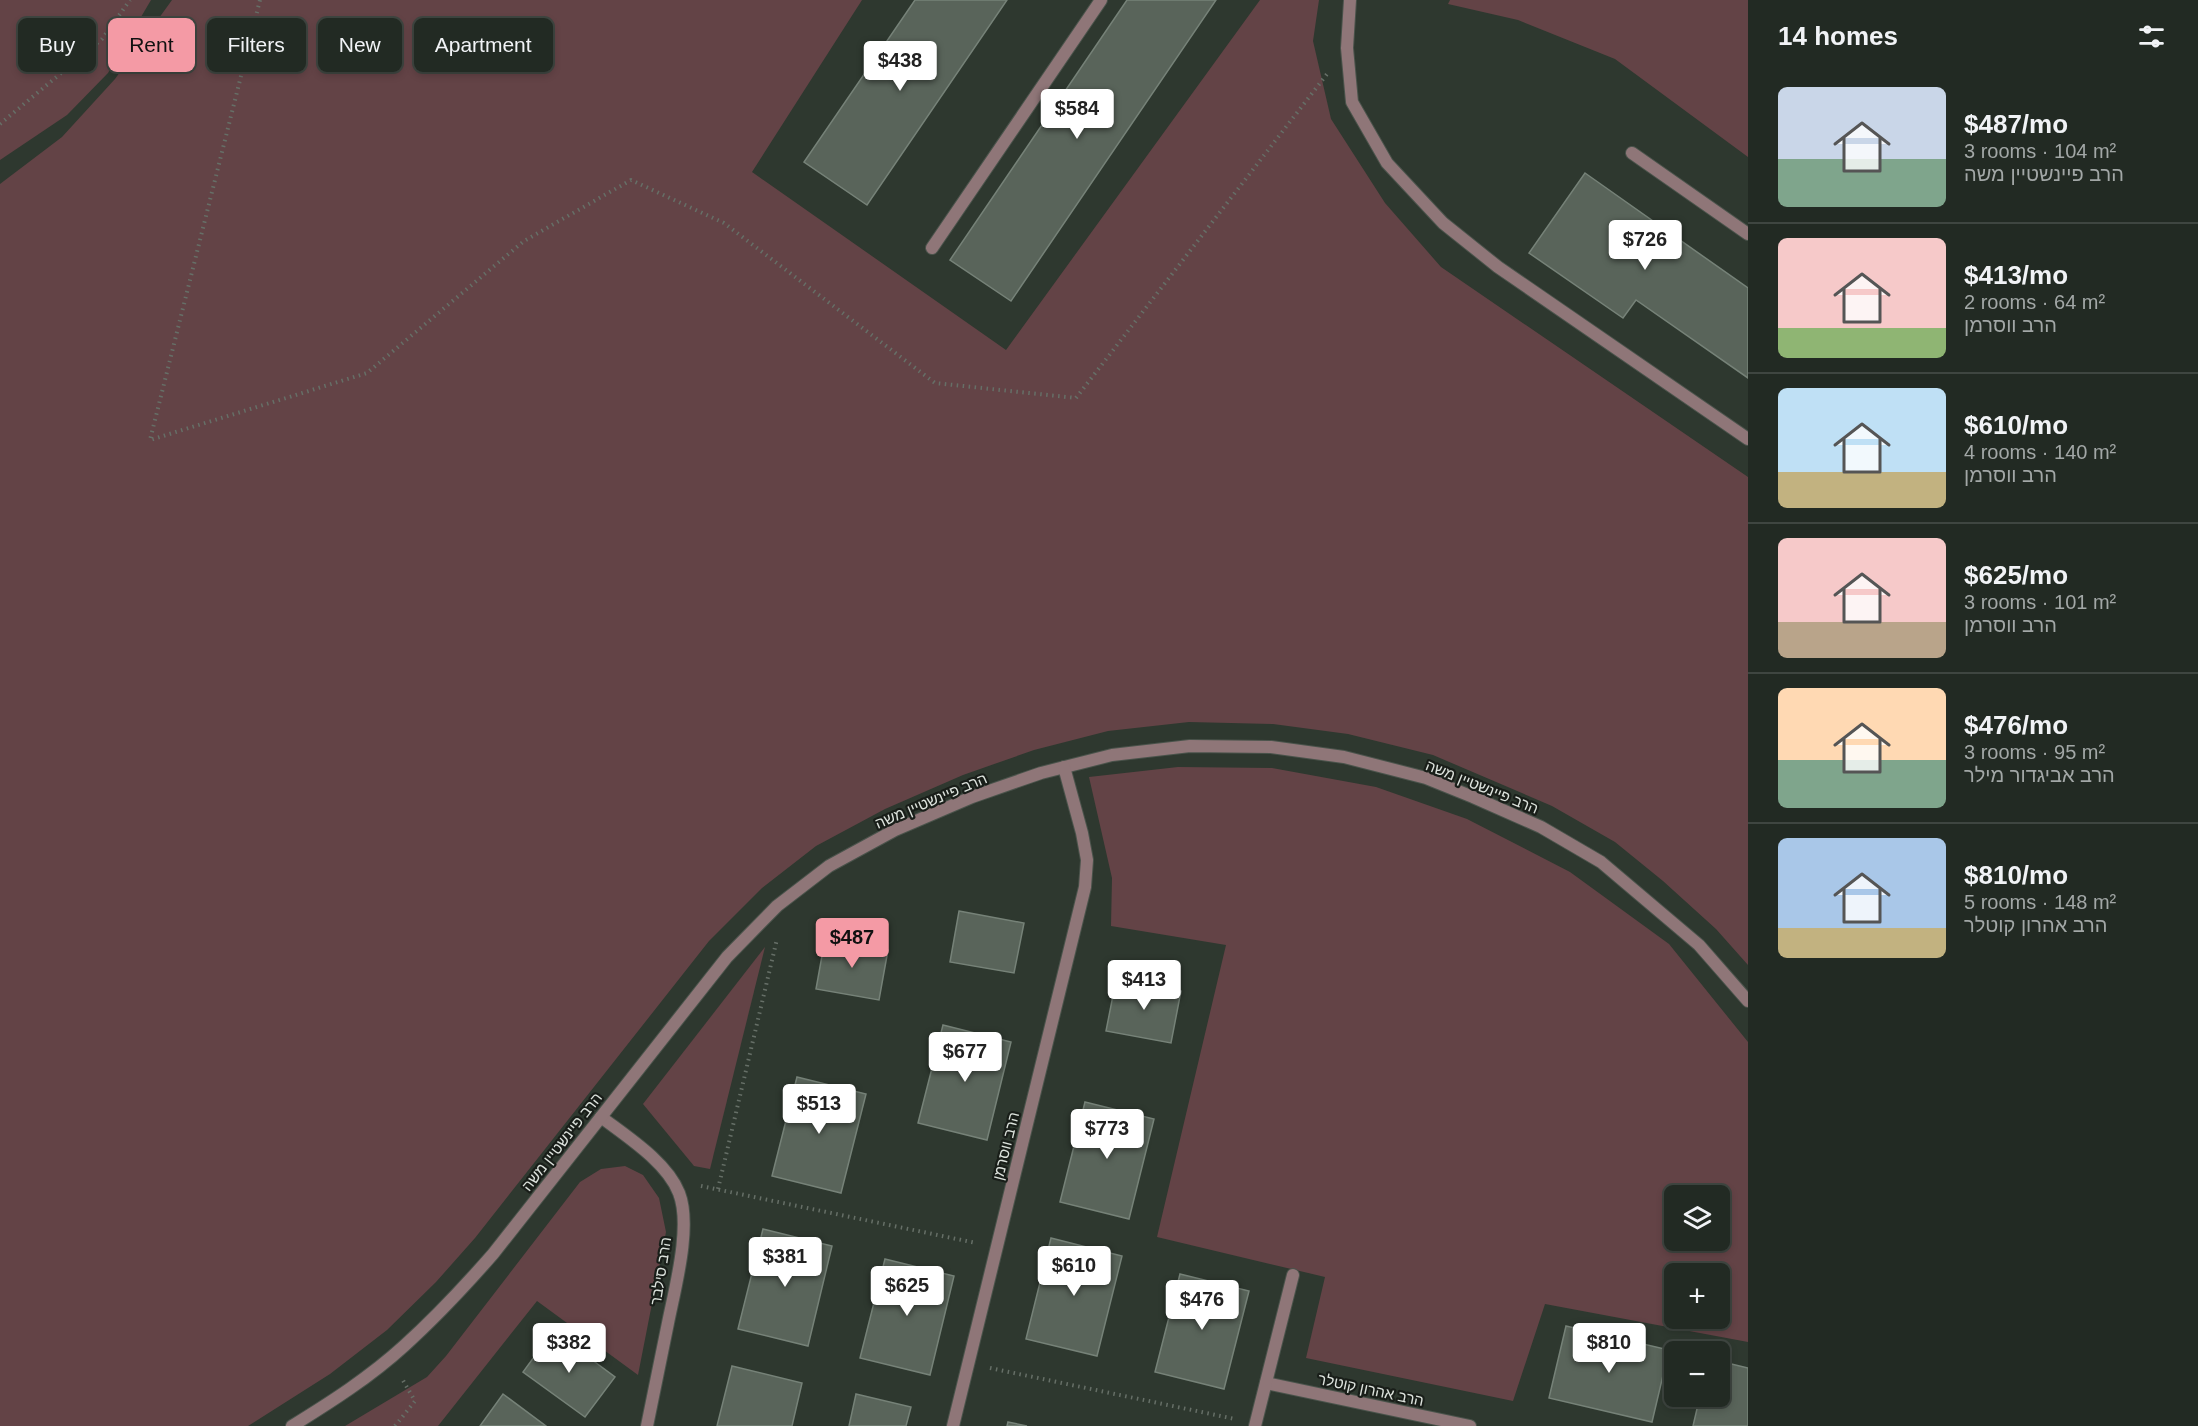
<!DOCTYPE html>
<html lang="en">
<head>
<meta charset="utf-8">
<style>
	body { margin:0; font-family:Arial,"Noto Sans Hebrew",sans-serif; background:#2e3630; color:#f1f3f6; height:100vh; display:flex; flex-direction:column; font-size:22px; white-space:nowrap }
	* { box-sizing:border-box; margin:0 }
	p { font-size:20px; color:#a2a7a6 }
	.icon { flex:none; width:33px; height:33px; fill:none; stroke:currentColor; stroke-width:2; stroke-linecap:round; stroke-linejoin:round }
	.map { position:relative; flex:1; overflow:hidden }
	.panel { display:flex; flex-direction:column; background:#222a23; width:450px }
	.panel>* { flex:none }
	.hud { position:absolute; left:18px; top:18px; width:570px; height:54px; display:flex; gap:12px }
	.controls { position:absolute; left:1664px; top:1185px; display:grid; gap:12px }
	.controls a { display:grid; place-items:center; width:66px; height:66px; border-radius:9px; background:#222a23; box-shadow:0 3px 9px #0003,0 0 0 2px #3f4641; font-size:30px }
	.price { position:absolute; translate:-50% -51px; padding:0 14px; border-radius:6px; background:#fff; color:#222; font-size:20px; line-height:39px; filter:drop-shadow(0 2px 3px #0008) }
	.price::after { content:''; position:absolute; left:50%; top:36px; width:18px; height:14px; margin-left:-9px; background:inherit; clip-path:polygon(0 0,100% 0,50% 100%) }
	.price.selected { background:#f49aa5; color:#111 }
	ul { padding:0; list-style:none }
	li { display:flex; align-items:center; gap:18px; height:150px; padding:0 30px }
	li+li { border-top:2px solid #3f4641 }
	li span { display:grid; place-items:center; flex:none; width:168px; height:120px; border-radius:9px; color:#555 }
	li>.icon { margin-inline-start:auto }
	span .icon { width:72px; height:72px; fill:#fffc; stroke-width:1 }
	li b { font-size:26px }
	h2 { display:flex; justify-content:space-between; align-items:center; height:72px; padding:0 30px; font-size:26px }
	.tag { padding:0 21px; border-radius:9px; background:#222a23; box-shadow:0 3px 9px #0003,0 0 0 2px #3f4641; font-size:21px; line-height:54px }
	.tag.selected { background:#f49aa5; color:#111 }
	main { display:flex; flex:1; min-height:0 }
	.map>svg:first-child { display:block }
</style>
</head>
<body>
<main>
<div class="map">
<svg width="1748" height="1426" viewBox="0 0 1748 1426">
	<rect width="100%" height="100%" fill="#2e382f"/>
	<g fill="#634346" fill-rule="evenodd">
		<polygon points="0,0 151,0 108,73 67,115 0,160"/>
		<polygon points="172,0 862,0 752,172 1006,350 1260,0 1319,0 1313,41 1331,119 1385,203 1441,267 1748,477 1748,965 1716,929 1663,881 1615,842 1552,806 1433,755 1348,734 1273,724 1189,722 1108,731 1034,750 963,775 885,809 816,846 762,888 709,941 475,1238 436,1282 387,1330 330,1374 248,1426 0,1426 0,184 62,137 115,79"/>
		<polygon points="1450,0 1748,0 1748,157 1615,59 1518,20 1448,4"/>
		<path d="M1178,767L1272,768L1376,787L1467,819L1570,872L1669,944L1748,1042V1342L1545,1304L1513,1401L1306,1358L1325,1277L1157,1237L1226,945L1111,926L1112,878L1089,777ZM1674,1196H1719V1240H1674ZM1674,1274H1719V1318H1674Z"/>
		<polygon points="765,947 710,1169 694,1166 643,1104"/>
		<polygon points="625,1166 643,1175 659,1198 666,1232 638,1375 537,1301 438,1426 345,1426 427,1377 446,1356 580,1182 601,1169"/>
	</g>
	<g fill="#59645a" stroke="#768278" stroke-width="1.5">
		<polygon points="915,0 1007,0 867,205 804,162"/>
		<polygon points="1127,0 1216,0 1011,301 950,260"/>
		<polygon points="1585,173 1748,288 1748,378 1636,300 1623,318 1529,253"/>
		<polygon points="959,911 1024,923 1014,973 950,962"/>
		<polygon points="825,939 888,950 879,1000 816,989"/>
		<polygon points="1116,980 1181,991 1171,1043 1106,1031"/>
		<polygon points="943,1025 1011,1042 987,1140 918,1123"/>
		<polygon points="797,1077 866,1094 841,1193 772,1176"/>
		<polygon points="1085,1102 1154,1119 1129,1219 1060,1202"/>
		<polygon points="763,1229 832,1246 808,1346 738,1329"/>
		<polygon points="1051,1238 1122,1256 1097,1356 1026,1339"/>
		<polygon points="885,1259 954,1276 930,1375 860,1358"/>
		<polygon points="1180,1274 1249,1291 1224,1389 1155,1372"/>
		<polygon points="1566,1326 1669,1350 1652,1422 1549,1398"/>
		<polygon points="553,1331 615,1377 585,1417 523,1372"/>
		<polygon points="1719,1361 1748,1368 1748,1426 1693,1426 1700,1396 1719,1396"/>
		<polygon points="732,1366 802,1383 792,1426 717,1426"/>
		<polygon points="503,1394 546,1426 480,1426"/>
		<polygon points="856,1394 911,1407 906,1426 849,1426"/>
		<polygon points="1008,1422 1027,1426 1007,1426"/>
	</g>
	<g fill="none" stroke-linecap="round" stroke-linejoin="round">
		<defs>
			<polyline id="service" points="932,248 1101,0"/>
			<g id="minor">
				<polyline points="1350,0 1347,48 1352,102 1387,163 1443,223 1498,267 1748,439"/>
				<polyline points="1632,153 1748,234"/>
				<path d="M601,1117C626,1136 667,1162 679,1193C692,1226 675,1288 668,1323C661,1357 654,1392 647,1426"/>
				<polyline points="1266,1383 1470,1426"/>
				<path d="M292,1426C331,1402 370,1377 404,1346C436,1317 465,1286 493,1254L727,957L777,906L829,866L895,830L972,797L1041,773L1112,755L1190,746L1271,747L1344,757L1426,778L1473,797L1541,827L1601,862L1699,945L1748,1001"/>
				<polyline points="953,1426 1085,887 1087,860 1082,833 1064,767"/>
				<polyline points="1255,1426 1293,1275"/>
			</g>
		</defs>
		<use href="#service" stroke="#4a534b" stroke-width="14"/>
		<use href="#minor" stroke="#4a534b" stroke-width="14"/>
		<g stroke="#666f67" stroke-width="4" stroke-dasharray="1.5 4.5" stroke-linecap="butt">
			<polyline points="260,0 150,440 367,373 524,241 631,180 724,223 935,383 1076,398 1327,74"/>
			<polyline points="0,124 102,39 130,0"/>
			<polyline points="701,1186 976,1243"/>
			<polyline points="718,1189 777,939"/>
			<polyline points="990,1368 1235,1419"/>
			<polyline points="395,1426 415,1401 401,1377"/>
		</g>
		<use href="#service" stroke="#8f7678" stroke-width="12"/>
		<use href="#minor" stroke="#8f7678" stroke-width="12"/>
	</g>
	<g text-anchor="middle" stroke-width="4.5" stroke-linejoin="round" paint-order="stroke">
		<g font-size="15" fill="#dde3dd" stroke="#191e19">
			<text transform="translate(1482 787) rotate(22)" y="5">הרב פיינשטיין משה</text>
			<text transform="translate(931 801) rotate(-23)" y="5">הרב פיינשטיין משה</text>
			<text transform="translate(562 1142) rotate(-52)" y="5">הרב פיינשטיין משה</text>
			<text transform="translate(1006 1146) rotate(-76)" y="5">הרב ווסרמן</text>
			<text transform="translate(661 1271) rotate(-81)" y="5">הרב סילבר</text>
			<text transform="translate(1371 1390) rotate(12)" y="5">הרב אהרון קוטלר</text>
		</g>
	</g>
</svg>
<div class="controls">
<a><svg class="icon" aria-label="layers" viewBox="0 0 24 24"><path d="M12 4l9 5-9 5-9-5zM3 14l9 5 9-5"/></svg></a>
<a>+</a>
<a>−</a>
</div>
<b class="price" style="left:900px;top:92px">$438</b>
<b class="price" style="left:1077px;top:140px">$584</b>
<b class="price" style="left:1645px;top:271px">$726</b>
<b class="price selected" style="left:852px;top:969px">$487</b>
<b class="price" style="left:1144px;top:1011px">$413</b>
<b class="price" style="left:965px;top:1083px">$677</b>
<b class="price" style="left:819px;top:1135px">$513</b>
<b class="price" style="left:1107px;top:1160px">$773</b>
<b class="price" style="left:785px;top:1288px">$381</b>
<b class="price" style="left:1074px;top:1297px">$610</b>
<b class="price" style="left:907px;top:1317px">$625</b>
<b class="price" style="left:1202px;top:1331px">$476</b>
<b class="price" style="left:569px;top:1374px">$382</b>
<b class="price" style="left:1609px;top:1374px">$810</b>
<div class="hud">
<a class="tag">Buy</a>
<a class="tag selected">Rent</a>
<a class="tag">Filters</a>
<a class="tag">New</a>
<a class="tag">Apartment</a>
</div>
</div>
<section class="panel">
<h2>14 homes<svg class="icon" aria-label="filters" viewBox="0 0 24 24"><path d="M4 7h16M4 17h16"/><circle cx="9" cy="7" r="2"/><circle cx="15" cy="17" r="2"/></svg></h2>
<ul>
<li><span style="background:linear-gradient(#c9d6e8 60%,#7fa58c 0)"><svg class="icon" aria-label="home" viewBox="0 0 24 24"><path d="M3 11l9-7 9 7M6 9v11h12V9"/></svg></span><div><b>$487/mo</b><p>3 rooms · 104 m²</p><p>הרב פיינשטיין משה</p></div></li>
<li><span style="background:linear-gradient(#f6c9c9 75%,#8fb573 0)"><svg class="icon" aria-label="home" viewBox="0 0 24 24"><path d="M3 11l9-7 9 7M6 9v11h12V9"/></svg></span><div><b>$413/mo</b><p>2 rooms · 64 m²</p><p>הרב ווסרמן</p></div></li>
<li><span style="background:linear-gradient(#bfe0f5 70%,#c2b280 0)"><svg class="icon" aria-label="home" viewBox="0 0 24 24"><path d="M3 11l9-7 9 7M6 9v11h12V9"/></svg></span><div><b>$610/mo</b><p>4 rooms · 140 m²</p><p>הרב ווסרמן</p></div></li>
<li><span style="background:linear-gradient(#f6c9c9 70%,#b9a48a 0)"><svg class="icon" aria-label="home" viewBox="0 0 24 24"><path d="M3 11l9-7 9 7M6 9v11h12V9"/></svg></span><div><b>$625/mo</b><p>3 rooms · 101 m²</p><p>הרב ווסרמן</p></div></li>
<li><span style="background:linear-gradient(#ffd9b3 60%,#7fa58c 0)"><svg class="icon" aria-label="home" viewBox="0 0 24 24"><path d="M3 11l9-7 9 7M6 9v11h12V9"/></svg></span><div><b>$476/mo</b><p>3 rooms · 95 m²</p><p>הרב אביגדור מילר</p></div></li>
<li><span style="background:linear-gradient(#a9c7e8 75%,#c2b280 0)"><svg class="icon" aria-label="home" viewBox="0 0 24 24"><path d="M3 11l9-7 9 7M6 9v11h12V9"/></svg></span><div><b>$810/mo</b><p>5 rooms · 148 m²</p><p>הרב אהרון קוטלר</p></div></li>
</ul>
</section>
</main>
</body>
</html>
